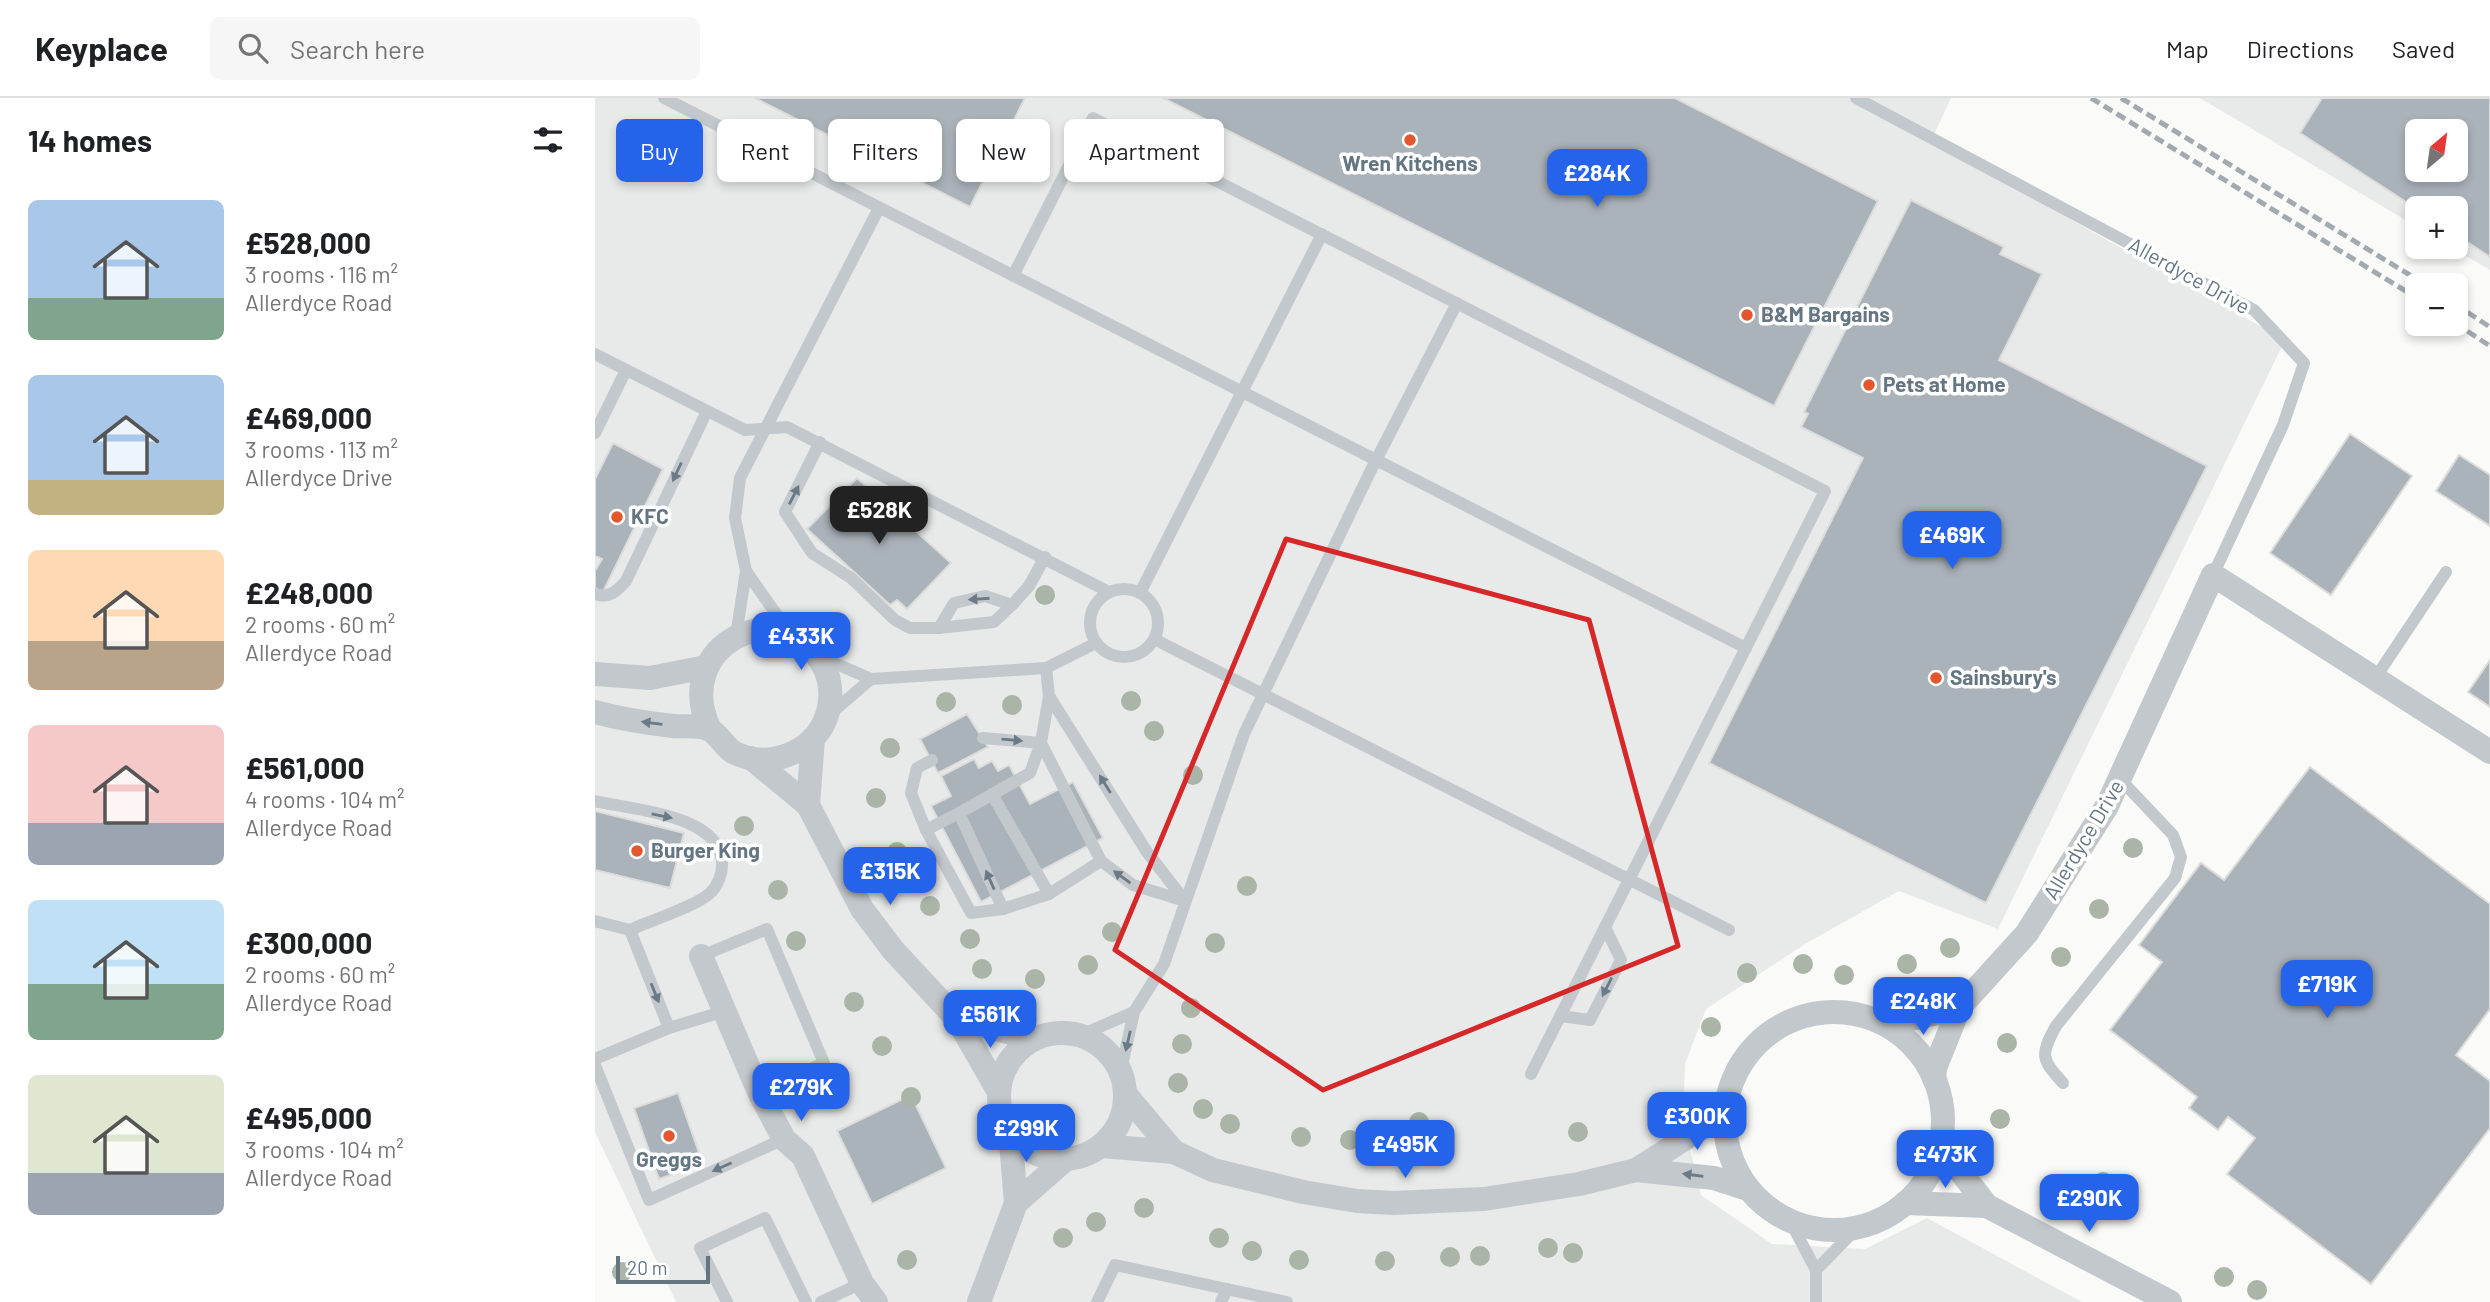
<!DOCTYPE html>
<html lang="en">
<head>
<meta charset="utf-8">
<style>
	body { margin:0; font-family:Barlow,sans-serif; background:#f6f6f6; color:#202124; height:100vh; display:flex; flex-direction:column; font-size:26px; white-space:nowrap }
	* { box-sizing:border-box; margin:0 }
	p { font-size:23px; color:#757577 }
	.icon { flex:none; width:38px; height:38px; fill:none; stroke:currentColor; stroke-width:2; stroke-linecap:round; stroke-linejoin:round }
	.map { position:relative; flex:1; overflow:hidden }
	.drawer { display:flex; flex-direction:column; background:#fff; width:595px }
	.drawer>* { flex:none }
	.top-card { position:absolute; left:21px; top:21px; width:665px; height:63px; display:flex; gap:14px }
	.needle { width:46px; rotate:29deg }
	.fabs { position:absolute; left:1810px; top:21px; display:grid; gap:14px }
	.fabs a { display:grid; place-items:center; width:63px; height:63px; border-radius:10px; background:#fff; box-shadow:0 4px 10px #0003; font-size:35px }
	.scale { position:absolute; left:21px; bottom:18px; width:94px; box-sizing:border-box; padding-left:7px; border:4px solid #657683; border-top:0; font-size:19px; line-height:24px; white-space:nowrap; color:#657683; -webkit-text-stroke:5px #fff; paint-order:stroke }
	.price { position:absolute; translate:-50% -60px; padding:0 16px; border-radius:14px; background:#2563eb; color:#fff; font-size:23px; line-height:46px; filter:drop-shadow(0 2px 4px #0008) }
	.price::after { content:''; position:absolute; left:50%; top:42px; width:21px; height:16px; margin-left:-10px; background:inherit; clip-path:polygon(0 0,100% 0,50% 100%) }
	.price.on { background:#222; color:#fff }
	ul { padding:0; list-style:none }
	li { display:flex; align-items:center; gap:21px; height:175px; padding:0 28px }
	li span { display:grid; place-items:center; flex:none; width:196px; height:140px; border-radius:10px; color:#555 }
	li>.icon { margin-inline-start:auto }
	span .icon { width:84px; height:84px; fill:#fffc; stroke-width:1 }
	li b { font-size:30px }
	h2 { display:flex; justify-content:space-between; align-items:center; height:84px; padding:0 28px; font-size:30px }
	.tag { padding:0 24px; border-radius:10px; background:#fff; box-shadow:0 4px 10px #0003; font-size:24px; line-height:63px }
	.tag.on { background:#2563eb; color:#fff }
	header { display:flex; align-items:center; gap:42px; box-sizing:border-box; height:98px; padding:0 35px; background:#fff; border-bottom:2px solid #e0e0e0 }
	header strong { font-size:33px }
	nav { display:flex; gap:38px; margin-inline-start:auto; font-size:24px }
	.search { width:490px; height:63px; background:#f6f6f6; display:flex; align-items:center; gap:18px; box-sizing:border-box; padding:0 24px; border-radius:10px; color:#757577; font-size:26px }
	main { display:flex; flex:1; min-height:0 }
	.map>svg:first-child { display:block }
</style>
</head>
<body>
<header>
<strong>Keyplace</strong>
<div class="search"><svg class="icon" aria-label="search" viewBox="0 0 24 24"><circle cx="10" cy="10" r="6"/><path d="M15 15l6 6"/></svg>Search here</div>
<nav><a>Map</a><a>Directions</a><a>Saved</a></nav>
</header>
<main>
<section class="drawer">
<h2>14 homes<svg class="icon" aria-label="filters" viewBox="0 0 24 24"><path d="M4 7h16M4 17h16"/><circle cx="9" cy="7" r="2"/><circle cx="15" cy="17" r="2"/></svg></h2>
<ul>
<li><span style="background:linear-gradient(#a9c7e8 70%,#7fa58c 0)"><svg class="icon" aria-label="home" viewBox="0 0 24 24"><path d="M3 11l9-7 9 7M6 9v11h12V9"/></svg></span><div><b>£528,000</b><p>3 rooms · 116 m²</p><p>Allerdyce Road</p></div></li>
<li><span style="background:linear-gradient(#a9c7e8 75%,#c2b280 0)"><svg class="icon" aria-label="home" viewBox="0 0 24 24"><path d="M3 11l9-7 9 7M6 9v11h12V9"/></svg></span><div><b>£469,000</b><p>3 rooms · 113 m²</p><p>Allerdyce Drive</p></div></li>
<li><span style="background:linear-gradient(#ffd9b3 65%,#b9a48a 0)"><svg class="icon" aria-label="home" viewBox="0 0 24 24"><path d="M3 11l9-7 9 7M6 9v11h12V9"/></svg></span><div><b>£248,000</b><p>2 rooms · 60 m²</p><p>Allerdyce Road</p></div></li>
<li><span style="background:linear-gradient(#f6c9c9 70%,#9aa5b1 0)"><svg class="icon" aria-label="home" viewBox="0 0 24 24"><path d="M3 11l9-7 9 7M6 9v11h12V9"/></svg></span><div><b>£561,000</b><p>4 rooms · 104 m²</p><p>Allerdyce Road</p></div></li>
<li><span style="background:linear-gradient(#bfe0f5 60%,#7fa58c 0)"><svg class="icon" aria-label="home" viewBox="0 0 24 24"><path d="M3 11l9-7 9 7M6 9v11h12V9"/></svg></span><div><b>£300,000</b><p>2 rooms · 60 m²</p><p>Allerdyce Road</p></div></li>
<li><span style="background:linear-gradient(#dfe7d0 70%,#9aa5b1 0)"><svg class="icon" aria-label="home" viewBox="0 0 24 24"><path d="M3 11l9-7 9 7M6 9v11h12V9"/></svg></span><div><b>£495,000</b><p>3 rooms · 104 m²</p><p>Allerdyce Road</p></div></li>
</ul>
</section>
<div class="map">
<svg width="1895" height="1204" viewBox="0 0 1895 1204">
	<rect width="100%" height="100%" fill="#fafaf8"/>
	<g fill="#e8e9e9" fill-rule="evenodd">
		<polygon points="0,0 1356,0 1336,43 1690,242 1403,831 1304,793 1210,846 1111,911 1090,966 1088,1022 1106,1097 1177,1146 1270,1151 1332,1120 1487,1204 81,1204 0,1034"/>
		<path d="M1605,0H1895V172L1856,149H1860V110H1822V129ZM1822,33H1860V72H1822Z"/>
	</g>
	<g fill="#aab3b9" stroke="#dcdcda" stroke-width="2" fill-rule="evenodd">
		<polygon points="160,0 430,0 375,109"/>
		<polygon points="568,0 1080,0 1283,103 1179,308"/>
		<path d="M1727,0H1895V159L1860,136V110L1822,111L1705,35ZM1822,33H1860V72H1822Z"/>
		<polygon points="1316,102 1409,149 1405,156 1447,176 1404,262 1612,368 1391,805 1114,665 1268,360 1206,329 1213,316 1209,314"/>
		<polygon points="1755,336 1817,378 1736,497 1675,455"/>
		<polygon points="18,345 68,371 8,494 0,490 0,473 7,461 0,458 0,381"/>
		<polygon points="1864,357 1895,377 1895,428 1841,393"/>
		<polygon points="262,380 356,465 312,511 302,502 295,507 212,431"/>
		<polygon points="1895,562 1895,609 1873,594"/>
		<polygon points="372,616 393,649 343,675 325,641"/>
		<polygon points="379,661 384,670 397,663 403,673 414,667 435,706 478,684 508,740 386,804 336,708 356,698 346,678"/>
		<polygon points="1715,669 1895,806 1895,911 1861,957 1895,983 1895,1030 1776,1186 1632,1076 1660,1040 1633,1019 1623,1032 1594,1010 1602,999 1515,932 1567,864 1544,847 1606,765 1629,782"/>
		<polygon points="0,713 89,735 75,790 0,772"/>
		<polygon points="83,995 108,1066 64,1081 39,1010"/>
		<polygon points="316,997 351,1070 277,1106 242,1033"/>
	</g>
	<g fill="none" stroke-linecap="round" stroke-linejoin="round">
		<g stroke="#c3c8cc" stroke-width="12">
			<polyline points="69,0 1151,550"/>
			<polyline points="1261,0 1659,212 1709,265 1688,327 1618,477"/>
			<polyline points="418,178 498,20 1230,393 936,976"/>
			<polyline points="0,256 150,332 192,329 514,494"/>
			<polyline points="0,335 31,272"/>
			<polyline points="225,344 190,414 217,455 256,480 300,522 315,530 344,530 359,505 390,498 417,507 434,488 450,459"/>
			<polyline points="151,473 193,533"/>
			<circle cx="529" cy="525" r="34"/>
			<polyline points="545,495 727,136"/>
			<path d="M0,496C14,501 22,493 31,483L112,313"/>
			<polyline points="344,530 399,524 417,507"/>
			<polyline points="141,538 151,473 140,420 145,380 284,110"/>
			<polyline points="559,541 1134,832"/>
			<polyline points="228,560 276,581 451,570 501,545"/>
			<polyline points="451,570 454,598 446,645 506,763 538,787 590,803"/>
			<polyline points="1781,579 1851,474"/>
			<polyline points="454,598 552,754 590,803"/>
			<polyline points="234,617 276,581"/>
			<polyline points="388,640 446,645 435,675 364,715 408,811 454,796 506,763"/>
			<polyline points="397,696 454,796"/>
			<path d="M0,703C37,712 123,716 127,763C128,775 123,788 114,796C99,809 54,823 35,832"/>
			<polyline points="364,715 331,732 376,815 408,811"/>
			<polyline points="331,732 316,695 322,670 337,662"/>
			<polyline points="0,823 35,832"/>
			<polyline points="106,858 172,831 229,965 164,994"/>
			<polyline points="965,918 995,922 1026,862 1010,829"/>
			<polyline points="74,930 130,913"/>
			<polyline points="486,937 539,914"/>
			<polyline points="0,961 74,930 35,832"/>
			<polyline points="0,967 54,1102 189,1041"/>
			<polyline points="526,972 539,914 569,866 649,636 774,376 862,205"/>
			<path d="M1468,985C1446,961 1445,957 1461,928L1580,780L1586,759L1578,737L1526,682"/>
			<polyline points="1195,1123 1221,1172 1221,1204"/>
			<polyline points="1221,1172 1262,1130"/>
			<polyline points="132,1204 105,1150 170,1120 211,1204"/>
			<polyline points="226,1204 267,1185"/>
			<polyline points="502,1204 520,1167 692,1204"/>
			<polyline points="626,1204 632,1191"/>
		</g>
		<g stroke="#c3c8cc" stroke-width="24">
			<polyline points="0,576 55,580 111,569"/>
			<path d="M0,614C26,621 52,625 78,628C88,629 107,627 115,632C124,637 129,648 138,654C172,672 217,656 231,620C237,604 237,584 229,569C189,491 74,546 115,632"/>
			<polyline points="156,660 213,707 267,811 298,852 362,921 404,994"/>
			<polyline points="213,707 218,641"/>
			<polyline points="106,858 164,994 189,1041 208,1058 267,1185 281,1204"/>
			<circle cx="1239" cy="1023" r="109"/>
			<polyline points="362,921 439,941"/>
			<polyline points="1279,921 1316,921 1364,910"/>
			<circle cx="467" cy="998" r="63"/>
			<polyline points="1339,981 1340,970 1364,910 1432,835 1512,708 1618,477 1895,654"/>
			<polyline points="531,997 579,1054"/>
			<polyline points="1345,1047 1392,1108 1575,1204"/>
			<polyline points="507,1048 579,1054 618,1072 708,1094 762,1103 798,1105 889,1101 984,1086 1041,1072 1119,1080 1153,1091"/>
			<polyline points="1041,1072 1130,1015"/>
			<polyline points="421,1105 471,1061"/>
			<polyline points="1310,1105 1392,1108"/>
			<polyline points="384,1204 421,1105 415,1033"/>
		</g>
		<g stroke="#a2aab0" stroke-width="5" stroke-dasharray="10 5" stroke-linecap="butt">
			<polyline points="1496,0 1822,200"/>
			<polyline points="1526,0 1831,187"/>
			<polyline points="1860,206 1895,229"/>
			<polyline points="1860,225 1895,248"/>
		</g>
	</g>
	<g fill="#aab4a7">
		<circle cx="450" cy="497" r="10"/>
		<circle cx="536" cy="603" r="10"/>
		<circle cx="351" cy="604" r="10"/>
		<circle cx="417" cy="607" r="10"/>
		<circle cx="559" cy="633" r="10"/>
		<circle cx="295" cy="650" r="10"/>
		<circle cx="598" cy="677" r="10"/>
		<circle cx="281" cy="700" r="10"/>
		<circle cx="149" cy="728" r="10"/>
		<circle cx="1538" cy="750" r="10"/>
		<circle cx="302" cy="754" r="10"/>
		<circle cx="652" cy="788" r="10"/>
		<circle cx="183" cy="792" r="10"/>
		<circle cx="335" cy="808" r="10"/>
		<circle cx="1504" cy="811" r="10"/>
		<circle cx="517" cy="834" r="10"/>
		<circle cx="375" cy="841" r="10"/>
		<circle cx="201" cy="843" r="10"/>
		<circle cx="620" cy="845" r="10"/>
		<circle cx="1355" cy="850" r="10"/>
		<circle cx="1466" cy="859" r="10"/>
		<circle cx="1208" cy="866" r="10"/>
		<circle cx="1312" cy="866" r="10"/>
		<circle cx="493" cy="867" r="10"/>
		<circle cx="387" cy="871" r="10"/>
		<circle cx="1152" cy="875" r="10"/>
		<circle cx="1249" cy="877" r="10"/>
		<circle cx="440" cy="881" r="10"/>
		<circle cx="259" cy="904" r="10"/>
		<circle cx="596" cy="910" r="10"/>
		<circle cx="1116" cy="929" r="10"/>
		<circle cx="1412" cy="945" r="10"/>
		<circle cx="587" cy="946" r="10"/>
		<circle cx="287" cy="948" r="10"/>
		<circle cx="583" cy="985" r="10"/>
		<circle cx="316" cy="999" r="10"/>
		<circle cx="608" cy="1011" r="10"/>
		<circle cx="1405" cy="1021" r="10"/>
		<circle cx="824" cy="1024" r="10"/>
		<circle cx="635" cy="1026" r="10"/>
		<circle cx="983" cy="1034" r="10"/>
		<circle cx="706" cy="1039" r="10"/>
		<circle cx="755" cy="1042" r="10"/>
		<circle cx="1508" cy="1084" r="10"/>
		<circle cx="549" cy="1110" r="10"/>
		<circle cx="501" cy="1124" r="10"/>
		<circle cx="468" cy="1140" r="10"/>
		<circle cx="624" cy="1140" r="10"/>
		<circle cx="953" cy="1150" r="10"/>
		<circle cx="657" cy="1153" r="10"/>
		<circle cx="978" cy="1155" r="10"/>
		<circle cx="885" cy="1158" r="10"/>
		<circle cx="855" cy="1159" r="10"/>
		<circle cx="312" cy="1162" r="10"/>
		<circle cx="704" cy="1162" r="10"/>
		<circle cx="790" cy="1163" r="10"/>
		<circle cx="27" cy="1174" r="10"/>
		<circle cx="1629" cy="1179" r="10"/>
		<circle cx="1662" cy="1192" r="10"/>
	</g>
	<defs><path id="oneway-solid" d="M-6-.8H1V-3.2L6.5 0L1 3.2V.8H-6Z" transform="scale(1.75)"/></defs>
	<g fill="#6a7a87">
		<use href="#oneway-solid" transform="translate(82 374) rotate(115)"/>
		<use href="#oneway-solid" transform="translate(199 397) rotate(-63)"/>
		<use href="#oneway-solid" transform="translate(384 501) rotate(176)"/>
		<use href="#oneway-solid" transform="translate(57 625) rotate(-173)"/>
		<use href="#oneway-solid" transform="translate(417 642) rotate(5)"/>
		<use href="#oneway-solid" transform="translate(510 686) rotate(-122)"/>
		<use href="#oneway-solid" transform="translate(67 718) rotate(12)"/>
		<use href="#oneway-solid" transform="translate(527 779) rotate(-144)"/>
		<use href="#oneway-solid" transform="translate(395 782) rotate(-114)"/>
		<use href="#oneway-solid" transform="translate(1012 889) rotate(117)"/>
		<use href="#oneway-solid" transform="translate(60 895) rotate(68)"/>
		<use href="#oneway-solid" transform="translate(533 943) rotate(103)"/>
		<use href="#oneway-solid" transform="translate(127 1069) rotate(156)"/>
		<use href="#oneway-solid" transform="translate(1098 1077) rotate(-172)"/>
	</g>
	<path fill="none" stroke="#d62828" stroke-width="5" stroke-linejoin="round" d="M691,441L994,522L1083,848L728,992L520,852Z"/>
	<g fill="#e4572e" stroke="#fff" stroke-width="2.5">
		<circle cx="815" cy="42" r="7"/>
		<circle cx="1152" cy="217" r="7"/>
		<circle cx="1274" cy="287" r="7"/>
		<circle cx="22" cy="419" r="7"/>
		<circle cx="1341" cy="580" r="7"/>
		<circle cx="42" cy="753" r="7"/>
		<circle cx="74" cy="1038" r="7"/>
	</g>
	<g text-anchor="middle" stroke-width="7" stroke-linejoin="round" paint-order="stroke">
		<g font-size="21" font-weight="bold" fill="#657683" stroke="#fff" text-anchor="start">
			<text x="815" y="73" text-anchor="middle">Wren Kitchens</text>
			<text x="1166" y="224">B&amp;M Bargains</text>
			<text x="1288" y="294">Pets at Home</text>
			<text x="36" y="426">KFC</text>
			<text x="1355" y="587">Sainsbury's</text>
			<text x="56" y="760">Burger King</text>
			<text x="74" y="1069" text-anchor="middle">Greggs</text>
		</g>
		<g font-size="21" fill="#657683" stroke="#fff">
			<text transform="translate(1594 178) rotate(29)" y="7">Allerdyce Drive</text>
			<text transform="translate(1489 742) rotate(-59)" y="7">Allerdyce Drive</text>
		</g>
	</g>
</svg>
<div class="fabs">
<a><svg class="needle" viewBox="-14 -14 28 28"><path d="M0-13l5 13h-10z" fill="#e53935"/><path d="M0 13l5-13h-10z" fill="#757577"/></svg></a>
<a>+</a>
<a>−</a>
</div>
<div class="scale">20 m</div>
<b class="price" style="left:1002px;top:111px">£284K</b>
<b class="price on" style="left:284px;top:448px">£528K</b>
<b class="price" style="left:1357px;top:473px">£469K</b>
<b class="price" style="left:206px;top:574px">£433K</b>
<b class="price" style="left:295px;top:809px">£315K</b>
<b class="price" style="left:1732px;top:922px">£719K</b>
<b class="price" style="left:1328px;top:939px">£248K</b>
<b class="price" style="left:395px;top:952px">£561K</b>
<b class="price" style="left:206px;top:1025px">£279K</b>
<b class="price" style="left:1102px;top:1054px">£300K</b>
<b class="price" style="left:431px;top:1066px">£299K</b>
<b class="price" style="left:810px;top:1082px">£495K</b>
<b class="price" style="left:1350px;top:1092px">£473K</b>
<b class="price" style="left:1494px;top:1136px">£290K</b>
<div class="top-card">
<a class="tag on">Buy</a>
<a class="tag">Rent</a>
<a class="tag">Filters</a>
<a class="tag">New</a>
<a class="tag">Apartment</a>
</div>
</div>
</main>
</body>
</html>
